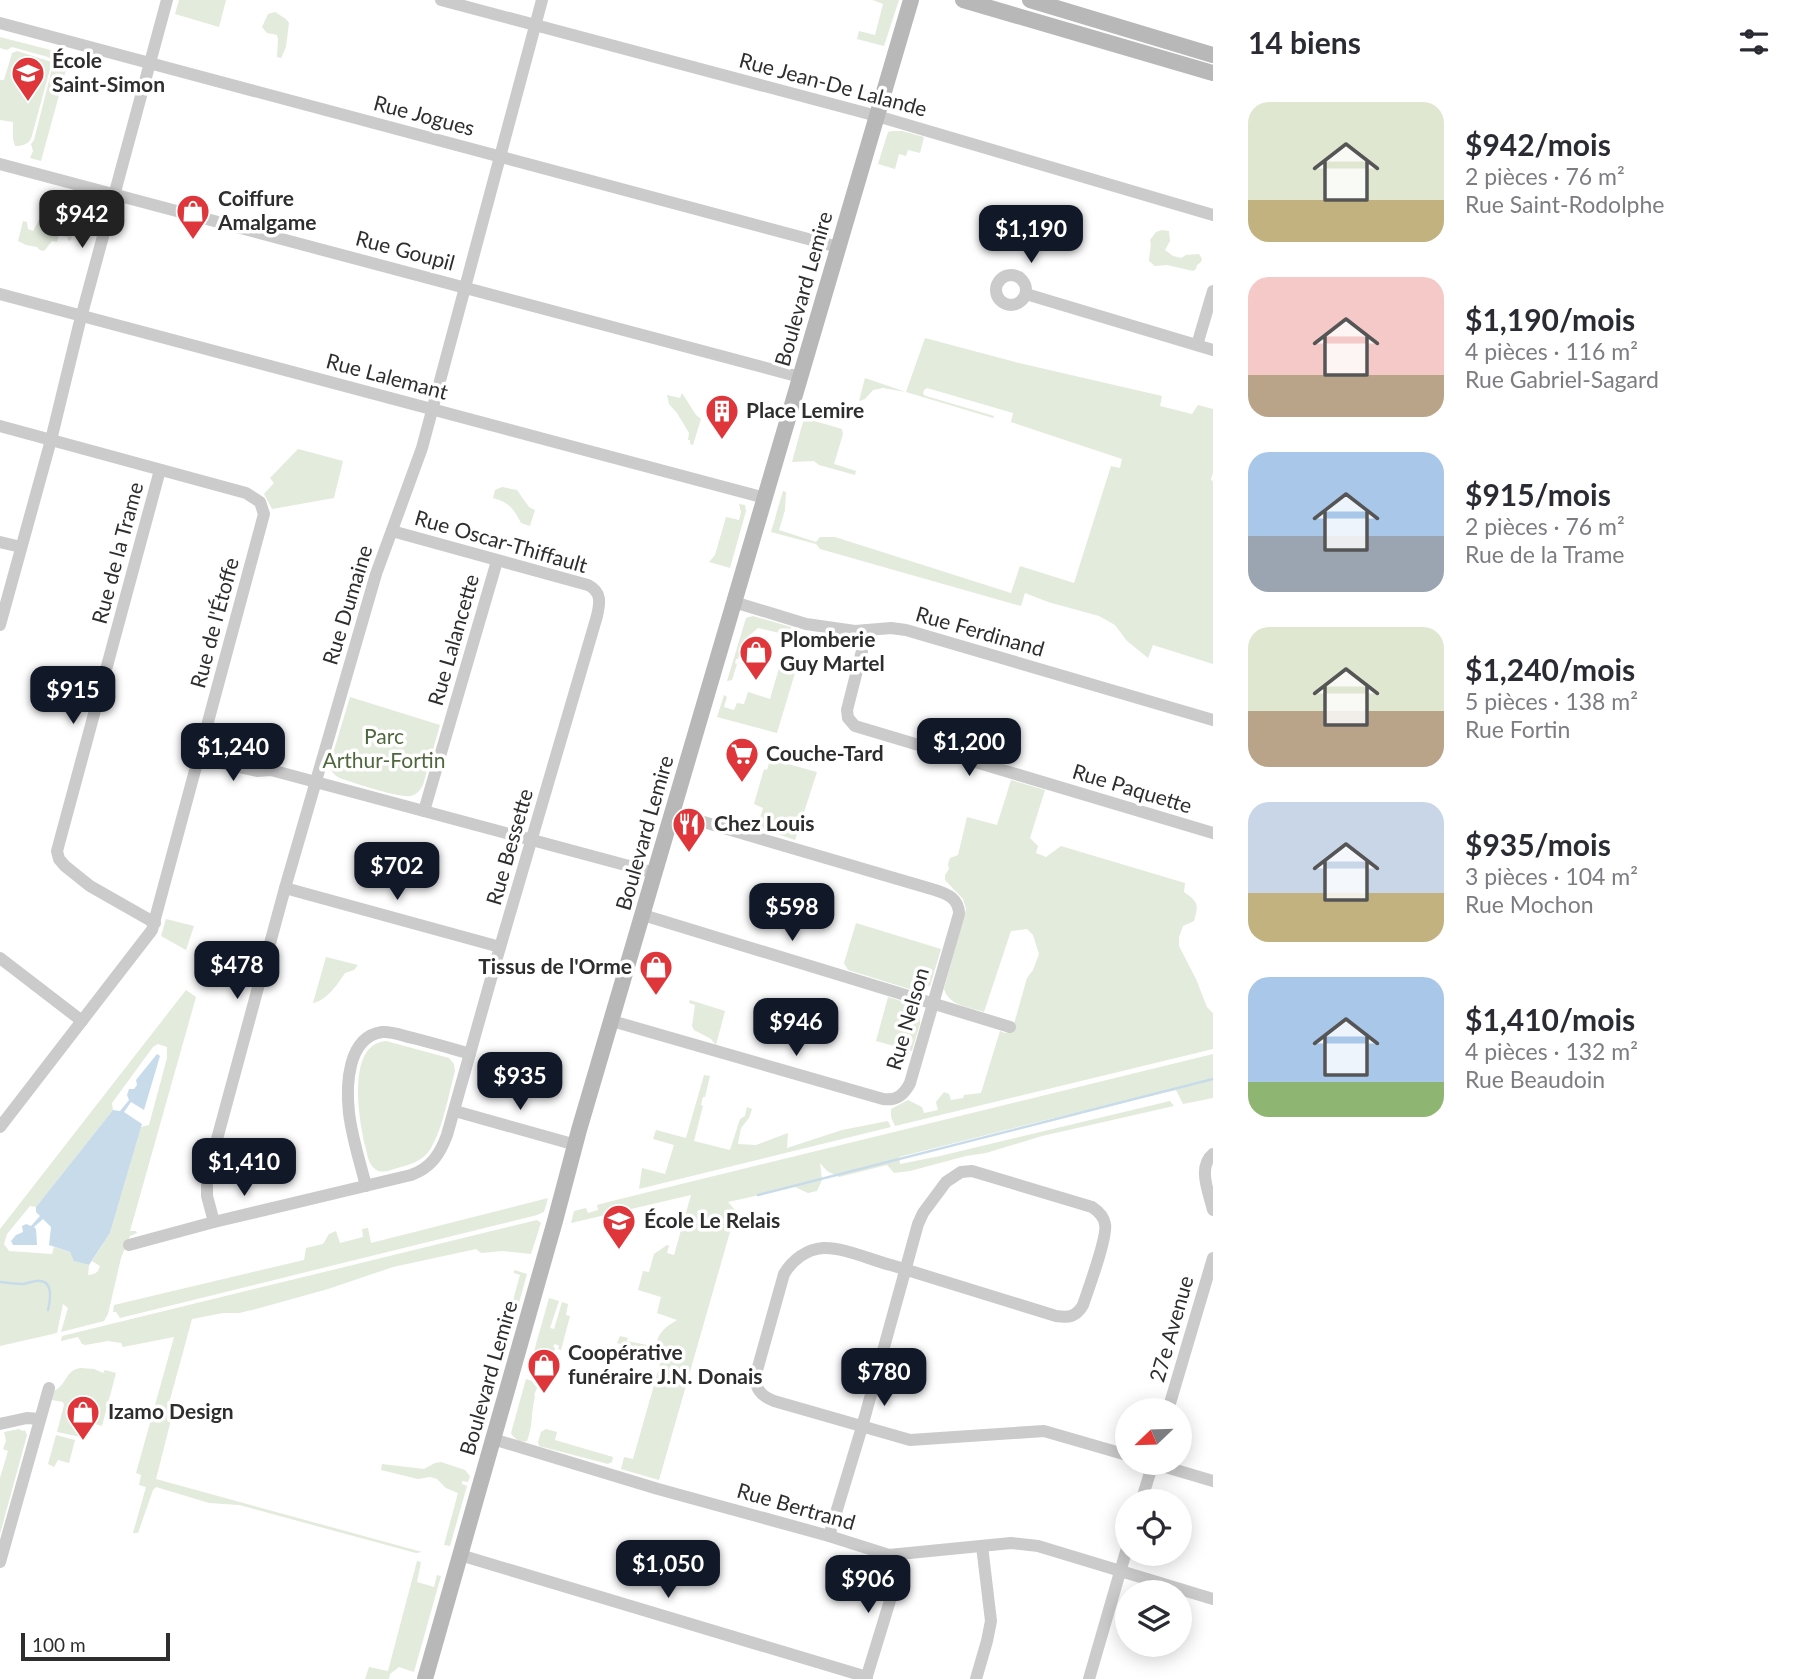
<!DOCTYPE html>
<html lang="fr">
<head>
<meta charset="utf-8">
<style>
	body { margin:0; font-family:Lato,sans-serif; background:#f7f7f7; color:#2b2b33; height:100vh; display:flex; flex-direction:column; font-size:26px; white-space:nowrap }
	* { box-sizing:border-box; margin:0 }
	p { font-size:23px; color:#7c7c81 }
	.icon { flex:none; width:38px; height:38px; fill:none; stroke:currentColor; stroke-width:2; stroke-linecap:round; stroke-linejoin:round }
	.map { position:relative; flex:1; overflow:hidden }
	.drawer { display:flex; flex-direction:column; background:#fff; width:595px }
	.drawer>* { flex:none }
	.needle { width:46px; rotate:247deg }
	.buttons { position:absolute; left:1115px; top:1398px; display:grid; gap:14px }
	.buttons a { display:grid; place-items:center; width:77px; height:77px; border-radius:50%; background:#fff; box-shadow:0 4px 18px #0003; font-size:35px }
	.scale { position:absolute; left:21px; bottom:18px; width:149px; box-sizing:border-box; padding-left:7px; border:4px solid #2e2e2e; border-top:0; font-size:19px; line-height:24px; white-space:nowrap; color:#2e2e2e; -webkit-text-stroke:5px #fff; paint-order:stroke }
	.price { position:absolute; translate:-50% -60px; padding:0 16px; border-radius:14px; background:#111827; color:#fff; font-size:23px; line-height:46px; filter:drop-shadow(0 2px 4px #0008) }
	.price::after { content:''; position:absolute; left:50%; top:42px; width:21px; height:16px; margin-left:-10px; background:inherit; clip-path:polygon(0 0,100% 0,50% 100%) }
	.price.current { background:#222; color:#fff }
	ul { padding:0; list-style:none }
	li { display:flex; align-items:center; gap:21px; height:175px; padding:0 35px }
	li span { display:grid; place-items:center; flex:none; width:196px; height:140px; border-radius:21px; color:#555 }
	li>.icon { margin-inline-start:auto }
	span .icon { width:84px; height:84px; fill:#fffc; stroke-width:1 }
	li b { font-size:30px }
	h2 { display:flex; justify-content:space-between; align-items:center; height:84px; padding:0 35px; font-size:30px }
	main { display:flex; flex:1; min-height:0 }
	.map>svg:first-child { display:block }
</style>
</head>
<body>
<main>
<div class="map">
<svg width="1213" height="1679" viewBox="0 0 1213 1679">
	<rect width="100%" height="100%" fill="#fff"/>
	<g fill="#e3ebdc" fill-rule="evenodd">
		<polygon points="179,0 226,0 219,27 175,14"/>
		<polygon points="873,0 899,0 884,46 857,39 859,31 875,35 883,4"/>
		<polygon points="275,12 286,19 289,23 286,47 281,58 277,57 278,39 277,35 267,33 262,27 268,14"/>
		<polygon points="0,37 70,55 41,161 30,158 33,151 31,144 34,140 54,61 48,57 12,47 7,50 0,48"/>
		<path d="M17,51L52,62L31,139C27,145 22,146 15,146L13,139V122L0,120V80H4L12,53Z"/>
		<polygon points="892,131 902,131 924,137 920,153 908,150 906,156 899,154 895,169 878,164 888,132"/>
		<polygon points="62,198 68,198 69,202 67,210 60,225 61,229 69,229 72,238 70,241 68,240 67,237 59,235 57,242 52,241 44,251 40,250 37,247 26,245 18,241 23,221 27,222 28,229 33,231 40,218 49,216 56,200"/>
		<path d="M1162,230L1169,231L1170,241L1165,250L1173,256L1181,258L1186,255L1199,254L1202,259L1201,262L1197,265L1196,269L1193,271L1167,265L1155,266L1149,261C1149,253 1152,247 1150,240L1156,232Z"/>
		<polygon points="925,338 1019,363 1162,396 1160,406 1192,414 1198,405 1213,409 1213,473 1211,479 1213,482 1213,664 1153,645 1148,658 1127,641 1115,625 1099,616 1048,602 1025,593 1021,606 820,549 816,544 771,532 783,491 786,492 785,510 779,530 816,542 820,537 835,537 1011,593 1020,566 1074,583 1111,466 1120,468 1122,459 1011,422 1013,413 927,388 924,390 923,394 926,396 994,416 993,418 906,392 883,388 873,390 865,399 859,401 865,378 906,392"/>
		<polygon points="682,393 696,415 701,419 693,445 690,444 690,440 688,440 689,433 677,413 669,404 667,395 680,398"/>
		<polygon points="804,418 842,429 843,434 834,464 856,471 855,475 819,465 814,461 792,462"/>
		<polygon points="298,449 343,461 334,498 272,509 264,494 274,483 270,478"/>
		<path d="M502,487L517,490L529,507L535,510L530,526L521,523C513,508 510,503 493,498L495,490Z"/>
		<polygon points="739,504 745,505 746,511 730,568 709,562 715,555 726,517 739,520 741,512"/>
		<polygon points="753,616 791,627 789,635 758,628 744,640 742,647 740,647 738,651 740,652 738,659 736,659 735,663 737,664 732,680 727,681 746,618"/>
		<polygon points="782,658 794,662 797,666 777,733 717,717 724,695 727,697 724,707 734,710 737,703 744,704 748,692 770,699"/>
		<path d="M350,697L440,725L423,785C420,790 417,795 410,796C399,798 355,783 342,779C333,775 329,770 331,760Z"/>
		<polygon points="770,759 817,772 795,840 757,827 763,808 754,804 764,769 767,770"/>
		<path d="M1011,780L1045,790L1030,838L1038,846L1036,853L1046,857L1061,846L1185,883L1184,892C1198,902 1199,904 1194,921L1183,926L1179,937V946L1196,979L1207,1007L1213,1013V1049L895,1126L891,1117V1109L908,1100L922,1107L924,1113L938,1110L936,1102L944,1092L949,1094L951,1100L963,1098L964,1095L981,1093L1000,1031L1005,1033L1012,1031L1027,978L1033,970L1039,954L1033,935L1027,929L1011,931L984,1012C969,1007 949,1006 944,989L966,909L963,899L945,880V875L949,869L948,864L950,858L958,855L967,817L997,825Z"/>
		<polygon points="166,919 194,926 186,950 161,936"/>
		<polygon points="856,923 941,949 930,986 916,991 848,970 844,963"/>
		<path d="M326,957L358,965L354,970L345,973C338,984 326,1001 313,1003Z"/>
		<path d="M186,990L196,997L130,1231H136L137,1233L130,1236L121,1258L108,1314L104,1321L61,1332L68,1308L63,1304L57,1333L0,1346V1229ZM158,1044L167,1047V1058L149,1125L141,1127L110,1233L92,1261L100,1266C98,1273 95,1274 88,1275L89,1265L75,1261L70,1252L54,1247L52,1254L9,1251L4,1244L7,1234L30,1206L36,1207L113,1110L112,1103L153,1047Z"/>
		<polygon points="888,997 911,1004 919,1011 920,1024 912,1051 876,1041"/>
		<polygon points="690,1000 725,1011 716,1045 711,1039 694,1030 692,1026 695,1005 689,1003"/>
		<path d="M386,1041L449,1058L454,1064L455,1071C449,1093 443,1128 431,1148C425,1159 413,1164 401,1167C393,1169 382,1175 375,1169C368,1164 367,1153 365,1145C359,1119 346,1044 386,1041Z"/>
		<path d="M1213,1054V1098L1183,1104L1176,1090L1046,1120L899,1157L900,1164L940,1156L1170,1101L1174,1106L1042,1136L986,1153L966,1156L910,1171L894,1173L887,1165L839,1177L827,1171L820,1163L822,1180L817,1191L808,1193L795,1187L728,1202L736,1211L659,1480L621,1469L624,1457L633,1459L662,1357L627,1348V1346L617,1343L620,1336L628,1338L627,1341L652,1346L658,1352L660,1351V1348L657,1347C655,1334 667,1326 677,1320L657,1313L661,1297L638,1290L643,1271L649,1272L654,1254L667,1245L669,1246L667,1253L674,1255L691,1195L571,1223L574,1211L586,1208L588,1213L598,1210L597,1205L608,1202Z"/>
		<polygon points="704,1075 710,1076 705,1097 703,1097 701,1105 703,1106 694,1141 730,1150 740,1119 745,1116 747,1107 752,1109 749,1118 741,1128 738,1144 756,1145 788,1133 787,1148 842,1130 888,1121 891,1127 639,1189 642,1168 665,1174 674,1145 653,1139 656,1130 686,1138"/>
		<polygon points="548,1198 544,1212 537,1215 120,1318 116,1312 113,1312 114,1305 304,1260 306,1248 323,1244 329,1234 336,1231 340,1243 363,1237 362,1229 368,1228 371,1243"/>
		<polygon points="537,1220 541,1223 531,1254 502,1251 481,1253 476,1249 393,1267 328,1289 256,1309 239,1313 223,1313 192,1319 168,1407 174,1408 156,1479 422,1552 416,1553 239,1505 209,1503 156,1487 153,1490 138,1533 133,1533 146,1487 139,1485 141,1475 136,1473 174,1337 123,1347 121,1343 108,1341 85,1345 82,1344 78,1337 61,1341 62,1336"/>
		<polygon points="514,1270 527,1274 505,1353 500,1347 520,1275 514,1273"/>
		<polygon points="549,1298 559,1301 550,1328 554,1329 562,1302 568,1304 566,1315 570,1316 561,1350 558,1349 559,1346 555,1344 553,1346 555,1348 552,1361 548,1363 547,1367 551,1368 547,1381 544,1381 543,1384 529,1369"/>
		<polygon points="497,1367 501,1367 477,1451 471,1450 493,1371"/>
		<path d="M81,1368L94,1369L103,1373L105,1370L116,1373L102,1426L85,1421L81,1437L57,1432L64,1405L63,1402L52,1400L54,1391C67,1385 65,1370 81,1368Z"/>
		<path d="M526,1379L532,1381L537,1388L534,1395L535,1396C531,1412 533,1426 527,1441C520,1443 514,1439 511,1433Z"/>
		<polygon points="19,1429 23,1431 25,1430 27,1435 0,1534 0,1478 8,1451 3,1449 6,1441 4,1432"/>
		<polygon points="546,1429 557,1432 555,1440 613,1457 612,1462 608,1464 539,1446 538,1442 541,1432"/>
		<polygon points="56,1435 75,1440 69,1463 58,1460 54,1467 48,1464"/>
		<polygon points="441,1462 465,1470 470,1476 468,1482 462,1481 462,1484 467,1486 450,1546 444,1545 458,1493 446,1488 437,1479 430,1477 418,1479 381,1470 382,1464 424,1469 435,1463"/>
		<polygon points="417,1561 421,1562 417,1582 434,1587 437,1575 441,1576 414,1672 399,1667 390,1674 389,1679 365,1679 369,1667 388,1671"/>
	</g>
	<polygon fill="#c8dbea" points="157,1054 160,1056 144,1110 131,1102 124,1112 142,1124 110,1233 89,1265 74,1261 70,1252 49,1245 51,1227 43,1219 34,1227 36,1229 37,1245 13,1245 11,1241 16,1235 23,1232 22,1226 26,1224 31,1226 40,1216 36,1212 36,1207 113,1110 120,1111 129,1100 127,1095 129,1089 134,1089 137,1085 136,1080"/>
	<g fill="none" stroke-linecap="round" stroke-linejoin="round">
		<g stroke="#c8dbea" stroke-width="2.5">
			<polyline points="758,1195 1213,1079"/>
			<path d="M0,1282C8,1283 16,1284 23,1284C29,1283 35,1280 40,1281C54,1282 50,1301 48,1310"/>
		</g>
		<g stroke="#cbcbcb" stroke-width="12">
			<polyline points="441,0 877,116 1213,215"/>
			<polyline points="0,23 838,247"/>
			<polyline points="0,164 800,377"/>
			<circle cx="1011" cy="290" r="15"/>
			<polyline points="0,294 765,498"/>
			<polyline points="1026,294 1213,350"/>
			<polyline points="1197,345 1213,291"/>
			<polyline points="0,426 246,493 260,502 264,514 152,930 0,1127"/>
			<polyline points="0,542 21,547"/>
			<polyline points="734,602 806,624 855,631 891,628 906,630 1213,720"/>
			<polyline points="0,625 51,440 79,325 167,0"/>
			<polyline points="867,631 847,710 848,718 855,726 1213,833"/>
			<polyline points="202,744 259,761 271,770"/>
			<polyline points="198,758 257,771 271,770 655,873"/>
			<polyline points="424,811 497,561"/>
			<polyline points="285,888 500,947"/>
			<polyline points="643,915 1010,1027"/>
			<polyline points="155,923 90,886 65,866 59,859 57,851 160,470"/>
			<polyline points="0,958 82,1021"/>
			<path d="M612,1021L883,1099C896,1101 904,1095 910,1083L959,914C959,899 948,894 935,890L673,813"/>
			<polyline points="455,1111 576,1145"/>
			<path d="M1213,1154C1197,1167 1209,1193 1213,1210"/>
			<path d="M366,1186C360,1162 352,1138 349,1113C346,1086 347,1037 382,1032C392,1031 403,1036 413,1038C432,1043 451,1048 470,1054"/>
			<polyline points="214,1222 207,1196 207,1176 285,888 376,574 422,448 542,0"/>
			<path d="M129,1245L214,1222L411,1175C431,1168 440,1154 447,1135L496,961L597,616C600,603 602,592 588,585L392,531"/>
			<polyline points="1168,1410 1213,1258"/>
			<polyline points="0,1424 27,1418 40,1419"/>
			<polyline points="493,1439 658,1489 829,1536 889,1555 1011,1543 1038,1546 1213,1599"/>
			<polyline points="1152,1463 1213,1481"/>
			<polyline points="1141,1502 1153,1463"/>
			<path d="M829,1536L862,1427L918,1224L923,1213L946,1182L961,1172L972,1171L1092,1207C1098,1211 1104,1216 1105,1224C1108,1236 1088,1290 1083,1305C1076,1317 1069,1318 1056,1316C1001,1299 946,1282 891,1265C871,1260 843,1247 823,1248C807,1249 792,1260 784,1274L756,1374C754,1388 761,1396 774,1401L910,1440L1044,1431L1127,1455"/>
			<polyline points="460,1555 867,1677"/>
			<polyline points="0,1562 49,1388"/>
			<polyline points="866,1679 896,1581 901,1561 901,1554"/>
			<polyline points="976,1679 987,1641 991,1621 982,1546"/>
			<polyline points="1089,1679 1127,1548"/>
		</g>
		<g stroke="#b8b8b8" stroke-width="16">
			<polyline points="963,0 1213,73"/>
			<polyline points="1030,0 1213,55"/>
			<polyline points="425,1679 555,1221 579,1130 911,0"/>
		</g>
	</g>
	<defs>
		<symbol id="school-pin" viewBox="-11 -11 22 30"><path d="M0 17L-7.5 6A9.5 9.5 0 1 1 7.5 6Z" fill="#de363a" stroke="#fff"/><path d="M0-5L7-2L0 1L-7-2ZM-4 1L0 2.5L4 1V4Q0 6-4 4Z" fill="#fff"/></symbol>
		<symbol id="shop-pin" viewBox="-11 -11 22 30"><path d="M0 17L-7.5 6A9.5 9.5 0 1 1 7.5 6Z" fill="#de363a" stroke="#fff"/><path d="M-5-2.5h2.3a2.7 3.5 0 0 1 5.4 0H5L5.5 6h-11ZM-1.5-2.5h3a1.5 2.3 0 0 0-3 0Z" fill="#fff"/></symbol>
		<symbol id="building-pin" viewBox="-11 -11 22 30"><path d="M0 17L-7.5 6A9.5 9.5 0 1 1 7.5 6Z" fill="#de363a" stroke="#fff"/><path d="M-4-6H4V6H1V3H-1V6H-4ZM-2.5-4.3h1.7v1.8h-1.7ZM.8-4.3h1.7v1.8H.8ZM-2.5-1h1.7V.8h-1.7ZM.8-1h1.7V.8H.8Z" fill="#fff"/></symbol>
		<symbol id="supermarket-pin" viewBox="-11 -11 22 30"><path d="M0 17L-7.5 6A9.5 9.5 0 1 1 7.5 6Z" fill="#de363a" stroke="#fff"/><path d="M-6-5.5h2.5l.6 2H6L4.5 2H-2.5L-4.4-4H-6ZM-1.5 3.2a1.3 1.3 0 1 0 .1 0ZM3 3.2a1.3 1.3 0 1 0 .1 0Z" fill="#fff"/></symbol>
		<symbol id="restaurant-pin" viewBox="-11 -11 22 30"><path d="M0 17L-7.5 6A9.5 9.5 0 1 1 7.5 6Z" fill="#de363a" stroke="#fff"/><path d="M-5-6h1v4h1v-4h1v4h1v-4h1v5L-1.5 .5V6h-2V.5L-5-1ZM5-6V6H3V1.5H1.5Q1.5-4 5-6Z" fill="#fff"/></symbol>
	</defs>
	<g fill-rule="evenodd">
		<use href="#school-pin" x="9" y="54" width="38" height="52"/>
		<use href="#shop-pin" x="174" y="192" width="38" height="52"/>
		<use href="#building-pin" x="703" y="392" width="38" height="52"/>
		<use href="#shop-pin" x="737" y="633" width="38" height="52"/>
		<use href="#supermarket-pin" x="723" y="735" width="38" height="52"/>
		<use href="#restaurant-pin" x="670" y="805" width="38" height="52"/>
		<use href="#shop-pin" x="637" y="948" width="38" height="52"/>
		<use href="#school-pin" x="600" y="1202" width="38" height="52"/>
		<use href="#shop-pin" x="525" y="1346" width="38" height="52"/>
		<use href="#shop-pin" x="64" y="1393" width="38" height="52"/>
	</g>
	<g text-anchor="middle" stroke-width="7" stroke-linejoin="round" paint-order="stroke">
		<g font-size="21" font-weight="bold" fill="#2e2e2e" stroke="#fff" text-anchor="start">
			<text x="52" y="68">École<tspan x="52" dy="24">Saint-Simon</tspan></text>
			<text x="218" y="206">Coiffure<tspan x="218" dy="24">Amalgame</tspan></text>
			<text x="746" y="418">Place Lemire</text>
			<text x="780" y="647">Plomberie<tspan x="780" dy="24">Guy Martel</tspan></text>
			<text x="766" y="761">Couche-Tard</text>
			<text x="714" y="831">Chez Louis</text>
			<text x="632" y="974" text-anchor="end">Tissus de l'Orme</text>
			<text x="644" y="1228">École Le Relais</text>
			<text x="568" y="1360">Coopérative<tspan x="568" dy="24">funéraire J.N. Donais</tspan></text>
			<text x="108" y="1419">Izamo Design</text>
		</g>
		<g font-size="21" fill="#2e2e2e" stroke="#fff">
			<text transform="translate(833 85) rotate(15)" y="7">Rue Jean-De Lalande</text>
			<text transform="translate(424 116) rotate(15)" y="7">Rue Jogues</text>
			<text transform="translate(405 251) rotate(15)" y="7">Rue Goupil</text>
			<text transform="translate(804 289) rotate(-74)" y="7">Boulevard Lemire</text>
			<text transform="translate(387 377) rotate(15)" y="7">Rue Lalemant</text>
			<text transform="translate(501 542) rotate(16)" y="7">Rue Oscar-Thiffault</text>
			<text transform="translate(118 553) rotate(-75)" y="7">Rue de la Trame</text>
			<text transform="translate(348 605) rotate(-73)" y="7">Rue Dumaine</text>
			<text transform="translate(215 623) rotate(-75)" y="7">Rue de l'Étoffe</text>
			<text transform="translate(980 632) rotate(16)" y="7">Rue Ferdinand</text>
			<text transform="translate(454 640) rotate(-74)" y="7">Rue Lalancette</text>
			<text transform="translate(1132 789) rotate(17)" y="7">Rue Paquette</text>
			<text transform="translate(645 833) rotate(-74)" y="7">Boulevard Lemire</text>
			<text transform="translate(510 847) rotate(-74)" y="7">Rue Bessette</text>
			<text transform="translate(908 1019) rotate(-74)" y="7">Rue Nelson</text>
			<text transform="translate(1172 1329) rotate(-74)" y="7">27e Avenue</text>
			<text transform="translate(489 1378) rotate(-74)" y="7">Boulevard Lemire</text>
			<text transform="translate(796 1507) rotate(16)" y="7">Rue Bertrand</text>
		</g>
		<g font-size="21" fill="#4f673d" stroke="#fff">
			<text x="384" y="744">Parc<tspan x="384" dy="24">Arthur-Fortin</tspan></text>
		</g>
	</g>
</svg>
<div class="buttons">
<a><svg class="needle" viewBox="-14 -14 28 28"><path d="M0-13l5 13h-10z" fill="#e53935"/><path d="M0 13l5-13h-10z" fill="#7c7c81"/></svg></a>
<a><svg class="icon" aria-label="locate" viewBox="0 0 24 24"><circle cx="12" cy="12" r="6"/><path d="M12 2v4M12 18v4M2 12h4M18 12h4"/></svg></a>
<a><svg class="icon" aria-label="layers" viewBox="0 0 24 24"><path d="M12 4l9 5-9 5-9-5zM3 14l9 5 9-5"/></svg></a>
</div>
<div class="scale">100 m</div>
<b class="price current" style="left:82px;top:250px">$942</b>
<b class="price" style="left:1031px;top:265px">$1,190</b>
<b class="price" style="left:73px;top:726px">$915</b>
<b class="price" style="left:969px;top:778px">$1,200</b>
<b class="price" style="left:233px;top:783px">$1,240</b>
<b class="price" style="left:397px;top:902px">$702</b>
<b class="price" style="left:792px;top:943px">$598</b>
<b class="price" style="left:237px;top:1001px">$478</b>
<b class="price" style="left:796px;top:1058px">$946</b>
<b class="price" style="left:520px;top:1112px">$935</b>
<b class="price" style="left:244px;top:1198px">$1,410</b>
<b class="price" style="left:884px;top:1408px">$780</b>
<b class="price" style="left:668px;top:1600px">$1,050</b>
<b class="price" style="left:868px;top:1615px">$906</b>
</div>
<section class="drawer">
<h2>14 biens<svg class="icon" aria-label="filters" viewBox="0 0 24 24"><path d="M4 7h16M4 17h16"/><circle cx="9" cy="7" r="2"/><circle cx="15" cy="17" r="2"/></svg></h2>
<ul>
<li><span style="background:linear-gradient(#dfe7d0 70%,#c2b280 0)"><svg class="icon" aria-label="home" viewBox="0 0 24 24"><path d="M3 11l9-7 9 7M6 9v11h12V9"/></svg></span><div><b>$942/mois</b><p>2 pièces · 76 m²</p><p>Rue Saint-Rodolphe</p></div></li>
<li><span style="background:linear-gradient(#f6c9c9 70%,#b9a48a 0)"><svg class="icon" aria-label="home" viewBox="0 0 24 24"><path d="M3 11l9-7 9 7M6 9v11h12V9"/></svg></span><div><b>$1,190/mois</b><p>4 pièces · 116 m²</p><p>Rue Gabriel-Sagard</p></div></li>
<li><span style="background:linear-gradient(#a9c7e8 60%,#9aa5b1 0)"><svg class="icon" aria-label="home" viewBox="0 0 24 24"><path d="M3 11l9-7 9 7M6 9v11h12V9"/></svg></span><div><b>$915/mois</b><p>2 pièces · 76 m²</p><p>Rue de la Trame</p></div></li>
<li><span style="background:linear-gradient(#dfe7d0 60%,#b9a48a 0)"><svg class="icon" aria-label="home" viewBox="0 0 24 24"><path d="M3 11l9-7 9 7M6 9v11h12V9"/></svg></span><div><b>$1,240/mois</b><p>5 pièces · 138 m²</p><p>Rue Fortin</p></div></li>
<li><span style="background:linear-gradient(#c9d6e8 65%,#c2b280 0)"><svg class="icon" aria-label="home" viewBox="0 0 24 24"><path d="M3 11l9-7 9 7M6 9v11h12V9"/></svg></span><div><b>$935/mois</b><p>3 pièces · 104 m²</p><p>Rue Mochon</p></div></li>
<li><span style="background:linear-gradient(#a9c7e8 75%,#8fb573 0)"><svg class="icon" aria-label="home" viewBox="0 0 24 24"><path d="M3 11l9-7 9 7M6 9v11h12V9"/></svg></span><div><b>$1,410/mois</b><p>4 pièces · 132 m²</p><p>Rue Beaudoin</p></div></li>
</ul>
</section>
</main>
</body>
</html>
